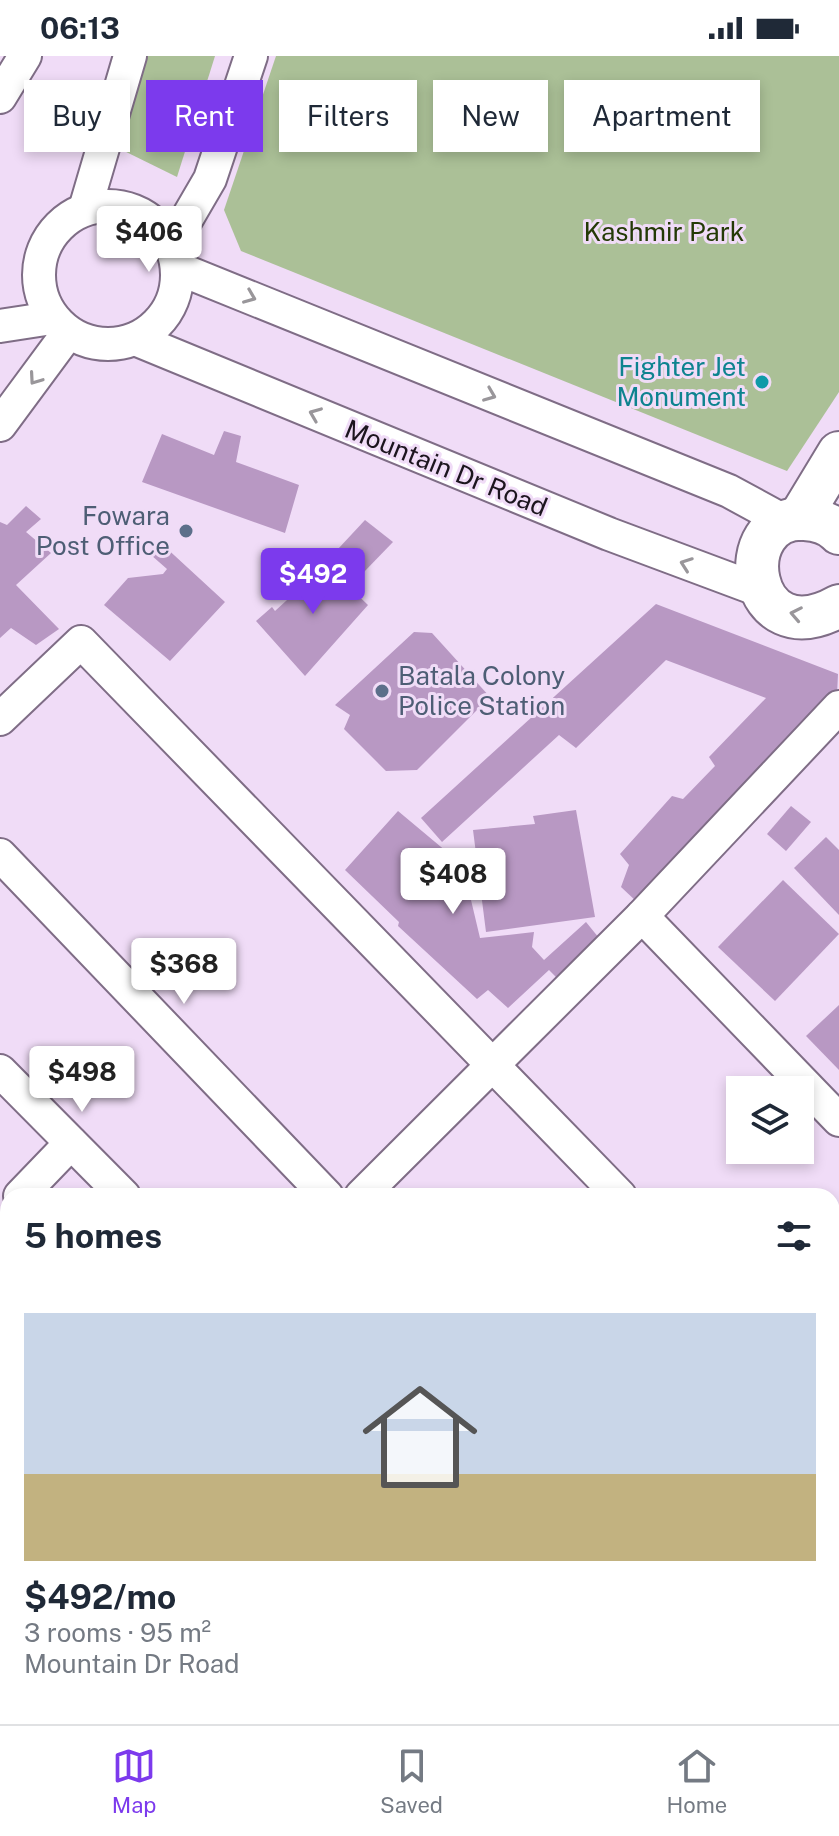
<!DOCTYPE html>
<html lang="en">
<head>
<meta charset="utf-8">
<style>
	body { margin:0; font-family:"Public Sans",sans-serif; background:#f2f2f3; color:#1f2937; height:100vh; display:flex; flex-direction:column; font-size:30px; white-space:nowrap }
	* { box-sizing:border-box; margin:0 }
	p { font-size:26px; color:#747a83 }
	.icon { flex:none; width:44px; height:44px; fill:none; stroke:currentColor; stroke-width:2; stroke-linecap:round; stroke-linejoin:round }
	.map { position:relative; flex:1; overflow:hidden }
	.sheet { position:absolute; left:0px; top:1132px; width:840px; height:536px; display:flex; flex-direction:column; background:#fff; border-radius:24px 24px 0 0; box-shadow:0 4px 12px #0003 }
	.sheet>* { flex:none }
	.banner { position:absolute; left:24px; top:24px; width:792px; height:72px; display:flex; gap:16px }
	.fabs { position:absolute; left:726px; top:1020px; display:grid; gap:16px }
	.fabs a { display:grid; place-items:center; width:88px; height:88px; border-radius:0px; background:#fff; box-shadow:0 4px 12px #0003; font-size:40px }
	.price { position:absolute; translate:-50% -68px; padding:0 18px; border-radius:8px; background:#fff; color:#222; font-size:26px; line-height:52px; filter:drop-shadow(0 2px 4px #0008) }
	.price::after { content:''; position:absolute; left:50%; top:48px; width:24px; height:18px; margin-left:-12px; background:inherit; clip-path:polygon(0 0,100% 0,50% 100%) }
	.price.on { background:#7c3aed; color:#fff }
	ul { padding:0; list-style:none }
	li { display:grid; align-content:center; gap:16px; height:424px; padding:0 24px }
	li span { display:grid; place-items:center; height:248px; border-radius:0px; color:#555 }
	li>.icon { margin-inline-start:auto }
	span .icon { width:144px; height:144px; fill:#fffc; stroke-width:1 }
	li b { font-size:34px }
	h2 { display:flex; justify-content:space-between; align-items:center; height:96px; padding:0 24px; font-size:34px }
	.pill { padding:0 28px; border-radius:0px; background:#fff; box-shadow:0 4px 12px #0003; font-size:28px; line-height:72px }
	.pill.on { background:#7c3aed; color:#fff }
	.status { display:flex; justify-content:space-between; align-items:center; height:56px; padding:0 40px; background:#fff; direction:ltr }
	.status svg { height:22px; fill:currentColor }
	.tabs { display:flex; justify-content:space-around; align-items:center; height:112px; border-top:2px solid #e0e1e3; background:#fff; font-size:22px; color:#747a83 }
	.tabs a { display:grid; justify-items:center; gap:4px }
	.tabs .on { color:#7c3aed }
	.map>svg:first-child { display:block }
</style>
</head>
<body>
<div class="status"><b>06:13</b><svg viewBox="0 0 49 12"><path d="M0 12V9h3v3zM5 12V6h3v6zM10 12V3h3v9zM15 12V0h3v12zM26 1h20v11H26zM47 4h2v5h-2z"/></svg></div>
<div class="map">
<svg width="839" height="1668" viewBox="0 0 839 1668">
	<rect width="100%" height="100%" fill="#f0dcf7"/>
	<g fill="#abc097">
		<polygon points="146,0 215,0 177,121 116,91"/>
		<polygon points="276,0 839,0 839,336 787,415 241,195 224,154"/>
		<polygon points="8,1282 8,1366 0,1373 0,1290"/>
		<polygon points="330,1660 413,1660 405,1668 322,1668"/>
	</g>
	<g fill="#b898c3">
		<polygon points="224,375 241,380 236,406 299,429 285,477 142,426 162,378 214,399"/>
		<polygon points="26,450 41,463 26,476 51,497 16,529 59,573 36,589 11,572 0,582 0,466 7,469"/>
		<polygon points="365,464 393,486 363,517 338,493"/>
		<polygon points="162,488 225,546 170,605 104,549 128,522 163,518 167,513 151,499"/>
		<polygon points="317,500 368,549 305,620 256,565 272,551 275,555 310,523 301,515"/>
		<polygon points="656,548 838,618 837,639 637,846 621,831 629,809 620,798 672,740 683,743 715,710 709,701 766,642 666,604 576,692 559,679 442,786 421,762"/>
		<polygon points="414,576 432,577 490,641 417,714 386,715 344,673 350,659 335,649"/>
		<polygon points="791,750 811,766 786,795 767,778"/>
		<polygon points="576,754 595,861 486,876 473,774 535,768 533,760"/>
		<polygon points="398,755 459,806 447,819 471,844 480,882 534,876 532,891 544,904 586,866 599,882 560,925 549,914 508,952 488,934 477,943 398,870 399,866 345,814"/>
		<polygon points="826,781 839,794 839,859 794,812"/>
		<polygon points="783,824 839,878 775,945 718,891"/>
		<polygon points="839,949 839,1014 806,980"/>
	</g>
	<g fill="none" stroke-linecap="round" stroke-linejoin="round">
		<defs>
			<g id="minor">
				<polyline points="0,41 25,0"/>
				<circle cx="108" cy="219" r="69"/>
				<polyline points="85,153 130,0"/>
				<polyline points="171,190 210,123 251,0"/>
				<polyline points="177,212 729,435 786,466"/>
				<polyline points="0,270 52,262"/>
				<polyline points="135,283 609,478 759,534"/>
				<polyline points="0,369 68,277"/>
				<polyline points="0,663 81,586 620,1140"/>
				<polyline points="0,799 327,1140"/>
				<polyline points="642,860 839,1064"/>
				<polyline points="0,1015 124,1140"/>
				<polyline points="20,1140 71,1087"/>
				<polyline points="361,1140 642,860 839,651"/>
				<polyline points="832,1354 839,1361"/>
				<polyline points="0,1489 8,1481"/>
				<polyline points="0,1537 8,1545"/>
				<polyline points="832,1650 839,1657"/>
				<polyline points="122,1660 130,1668"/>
				<polyline points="638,1660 646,1668"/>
				<polyline points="212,1668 220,1660"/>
				<polyline points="522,1668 530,1660"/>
			</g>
			<g id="major">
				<polyline points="799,463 839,397"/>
				<path d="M839,477C830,467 818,464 805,463C729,458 746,602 839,550"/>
				<polyline points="832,1600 839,1593"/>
				<polyline points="765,1668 773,1660"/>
			</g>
		</defs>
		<use href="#minor" stroke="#7f6d86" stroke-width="36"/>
		<use href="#major" stroke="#7f6d86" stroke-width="46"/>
		<use href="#minor" stroke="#fff" stroke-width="32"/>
		<use href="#major" stroke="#fff" stroke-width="42"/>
	</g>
	<defs><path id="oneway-chevron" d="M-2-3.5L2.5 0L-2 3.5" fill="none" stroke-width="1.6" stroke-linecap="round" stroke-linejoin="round" transform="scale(2)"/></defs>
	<g stroke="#99969a">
		<use href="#oneway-chevron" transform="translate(250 241) rotate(22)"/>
		<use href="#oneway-chevron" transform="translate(35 323) rotate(125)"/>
		<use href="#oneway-chevron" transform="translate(490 339) rotate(22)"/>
		<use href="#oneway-chevron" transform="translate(315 358) rotate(-158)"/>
		<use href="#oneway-chevron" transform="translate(686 508) rotate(-160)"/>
		<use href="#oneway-chevron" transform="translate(796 558) rotate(-169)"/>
	</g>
	<circle fill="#0f9aa8" stroke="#f0dcf7" stroke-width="3" cx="762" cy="326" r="8"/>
	<g fill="#5c6f8a" stroke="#f0dcf7" stroke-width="3">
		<circle cx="186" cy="475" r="8"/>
		<circle cx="382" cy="635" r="8"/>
	</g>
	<g text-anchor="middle" stroke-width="6" stroke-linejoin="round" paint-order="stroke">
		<g font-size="26" fill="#243a06" stroke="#f0dcf7">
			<text x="664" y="185">Kashmir Park</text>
		</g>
		<g font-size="26" fill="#0d838f" stroke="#f0dcf7" text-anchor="end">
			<text x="746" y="320">Fighter Jet<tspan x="746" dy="30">Monument</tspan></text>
		</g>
		<g font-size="26" fill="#1c151e" stroke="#f0dcf7">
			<text transform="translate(446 412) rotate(22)" y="9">Mountain Dr Road</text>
		</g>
		<g font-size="26" fill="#4e5e75" stroke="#f0dcf7" text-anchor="end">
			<text x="170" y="469">Fowara<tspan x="170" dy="30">Post Office</tspan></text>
			<text x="398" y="629" text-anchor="start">Batala Colony<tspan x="398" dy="30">Police Station</tspan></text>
		</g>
	</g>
</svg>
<div class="fabs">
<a><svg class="icon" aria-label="layers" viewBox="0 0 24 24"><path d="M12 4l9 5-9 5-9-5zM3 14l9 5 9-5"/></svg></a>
</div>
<b class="price" style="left:149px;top:218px">$406</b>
<b class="price on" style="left:313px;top:560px">$492</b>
<b class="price" style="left:453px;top:860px">$408</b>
<b class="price" style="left:184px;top:950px">$368</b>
<b class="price" style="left:82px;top:1058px">$498</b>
<div class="banner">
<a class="pill">Buy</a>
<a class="pill on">Rent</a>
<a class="pill">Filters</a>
<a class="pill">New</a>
<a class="pill">Apartment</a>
</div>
<section class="sheet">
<h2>5 homes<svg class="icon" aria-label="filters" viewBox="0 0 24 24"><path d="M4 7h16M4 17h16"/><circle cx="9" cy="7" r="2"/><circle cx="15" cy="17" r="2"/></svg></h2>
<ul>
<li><span style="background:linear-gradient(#c9d6e8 65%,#c2b280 0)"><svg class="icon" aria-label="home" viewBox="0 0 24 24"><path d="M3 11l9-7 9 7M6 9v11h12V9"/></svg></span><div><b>$492/mo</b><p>3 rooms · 95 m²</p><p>Mountain Dr Road</p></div></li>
</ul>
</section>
</div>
<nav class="tabs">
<a class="on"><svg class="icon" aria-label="map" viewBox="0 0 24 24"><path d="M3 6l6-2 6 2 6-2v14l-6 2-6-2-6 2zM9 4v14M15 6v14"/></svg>Map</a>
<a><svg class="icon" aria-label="saved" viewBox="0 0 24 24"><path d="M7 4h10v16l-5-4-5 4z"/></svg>Saved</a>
<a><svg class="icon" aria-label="home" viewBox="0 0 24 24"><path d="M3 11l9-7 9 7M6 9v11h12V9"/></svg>Home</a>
</nav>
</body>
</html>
